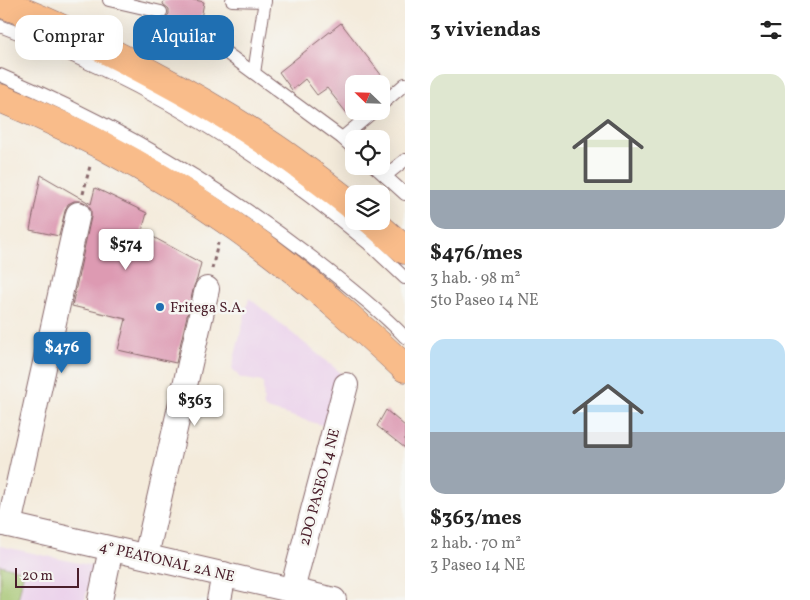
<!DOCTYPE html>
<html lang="es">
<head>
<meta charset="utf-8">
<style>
	body { margin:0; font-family:Vollkorn,serif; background:#f2f2f2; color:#222; height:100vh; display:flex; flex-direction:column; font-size:19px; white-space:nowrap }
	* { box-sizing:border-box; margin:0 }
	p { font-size:16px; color:#767676 }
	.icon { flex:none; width:28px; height:28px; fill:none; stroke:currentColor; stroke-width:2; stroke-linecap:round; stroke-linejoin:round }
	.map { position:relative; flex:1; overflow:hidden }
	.details { display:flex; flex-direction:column; background:#fff; width:405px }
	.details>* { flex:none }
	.banner { position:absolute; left:15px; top:15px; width:315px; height:45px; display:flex; gap:10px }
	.needle { width:32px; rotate:293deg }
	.tools { position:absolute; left:345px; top:75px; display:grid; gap:10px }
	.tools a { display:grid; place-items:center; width:45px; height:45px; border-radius:10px; background:#fff; box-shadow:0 5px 20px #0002; font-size:25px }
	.scale { position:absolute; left:15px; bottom:12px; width:64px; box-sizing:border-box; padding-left:5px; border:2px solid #4a1f2b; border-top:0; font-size:14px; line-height:18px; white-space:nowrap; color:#4a1f2b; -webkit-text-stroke:4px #f6f6f2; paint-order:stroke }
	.price { position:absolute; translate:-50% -42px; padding:0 11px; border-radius:5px; background:#fff; color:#222; font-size:16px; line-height:32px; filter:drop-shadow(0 1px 2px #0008) }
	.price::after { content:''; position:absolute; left:50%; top:30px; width:15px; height:11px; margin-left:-8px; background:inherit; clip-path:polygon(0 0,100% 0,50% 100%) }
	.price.selected { background:#1f6fb2; color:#fff }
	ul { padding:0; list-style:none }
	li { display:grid; align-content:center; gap:10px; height:265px; padding:0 25px }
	li span { display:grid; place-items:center; height:155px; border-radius:15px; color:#555 }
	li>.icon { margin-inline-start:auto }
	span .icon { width:90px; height:90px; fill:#fffc; stroke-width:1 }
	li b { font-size:21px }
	h2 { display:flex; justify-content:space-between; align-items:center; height:60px; padding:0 25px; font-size:21px }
	.pill { padding:0 18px; border-radius:15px; background:#fff; box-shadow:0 5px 20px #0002; font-size:18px; line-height:45px }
	.pill.selected { background:#1f6fb2; color:#fff }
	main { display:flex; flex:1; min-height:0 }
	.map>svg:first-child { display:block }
</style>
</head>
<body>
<main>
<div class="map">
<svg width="405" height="600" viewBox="0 0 405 600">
	<rect width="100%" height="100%" fill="#f6f6f2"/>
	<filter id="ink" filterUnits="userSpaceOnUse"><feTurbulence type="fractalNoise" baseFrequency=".02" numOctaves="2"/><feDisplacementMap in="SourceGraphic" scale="10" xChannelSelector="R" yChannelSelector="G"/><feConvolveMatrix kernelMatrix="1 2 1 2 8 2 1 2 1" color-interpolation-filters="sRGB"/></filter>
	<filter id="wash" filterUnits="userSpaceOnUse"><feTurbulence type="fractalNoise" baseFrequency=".0096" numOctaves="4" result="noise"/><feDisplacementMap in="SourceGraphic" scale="20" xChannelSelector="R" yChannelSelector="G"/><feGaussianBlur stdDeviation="1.12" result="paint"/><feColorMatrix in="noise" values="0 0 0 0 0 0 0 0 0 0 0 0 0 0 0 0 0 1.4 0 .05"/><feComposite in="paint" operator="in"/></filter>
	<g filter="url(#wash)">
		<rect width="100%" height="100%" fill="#f4ebdb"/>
		<g fill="#ebd1eb">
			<polygon points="249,298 341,373 325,426 264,408 263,382 240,378 232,368"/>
			<polygon points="0,546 93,566 85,600 0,600"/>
		</g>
		<polygon fill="#a1c26b" stroke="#76704b" points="0,565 24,571 18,600 0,600"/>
		<g id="blocks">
			<g fill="#dd9ab2">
				<polygon points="164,0 195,0 204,2 200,24 194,25 190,31 191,36 196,40 157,30 159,20 164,20 169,14 169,9 163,4"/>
				<polygon points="341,23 389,85 381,90 381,84 354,84 354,111 355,111 349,116 327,88 317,95 305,79 292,90 279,72"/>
				<polygon points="41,175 91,204 95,188 147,213 142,231 201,263 197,279 194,286 176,363 118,350 126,319 72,306 91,217 91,210 88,204 81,201 74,201 68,204 65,211 59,236 30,230"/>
				<polygon points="386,410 405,426 405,448 377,426"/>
			</g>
		</g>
	</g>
	<g filter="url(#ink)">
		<use href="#blocks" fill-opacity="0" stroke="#866669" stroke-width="1"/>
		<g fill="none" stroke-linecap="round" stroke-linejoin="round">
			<defs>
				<g id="service">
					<polyline points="109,0 161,12"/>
					<polyline points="232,0 265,1"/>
					<path d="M0,26C135,76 259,151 369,244C381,255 393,267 405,278"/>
					<polyline points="198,32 342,138 354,149"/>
					<polyline points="254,73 265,0"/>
					<path d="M0,75C113,123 216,183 313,258C344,283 377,308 405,337"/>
					<polyline points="381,105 405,84"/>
					<polyline points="342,138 374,111"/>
					<polyline points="374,166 405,194"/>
					<polyline points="385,176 405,160"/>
				</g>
				<g id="minor">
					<polyline points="0,523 334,600"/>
					<polyline points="9,525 78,214"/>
					<polyline points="146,556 207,289"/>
					<polyline points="292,590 346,385"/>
					<polyline points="100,600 111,549"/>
					<polyline points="219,600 224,574"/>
				</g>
				<g id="primary">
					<path d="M0,3C51,21 100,46 148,72C188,93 228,116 265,141C296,161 325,184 354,207"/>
					<path d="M0,98C100,139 197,195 282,261C325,294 365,331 405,368"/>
					<polyline points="372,221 405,250"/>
				</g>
			</defs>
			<use href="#service" stroke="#866669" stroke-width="14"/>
			<use href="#minor" stroke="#866669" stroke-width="26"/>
			<use href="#primary" stroke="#866669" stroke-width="29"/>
			<g stroke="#866669" stroke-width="3" stroke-dasharray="4 4" stroke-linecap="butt">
				<polyline points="83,194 90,166"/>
				<polyline points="212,269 218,243"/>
			</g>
			<use href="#service" stroke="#fff" stroke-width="12"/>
			<use href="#minor" stroke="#fff" stroke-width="24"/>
			<use href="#primary" stroke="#f9bc8a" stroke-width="28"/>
		</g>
	</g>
	<circle fill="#1f6fb2" stroke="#f6f6f2" stroke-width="2" cx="160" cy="307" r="5"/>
	<g text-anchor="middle" stroke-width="5" stroke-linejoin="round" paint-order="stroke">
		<g font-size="15" fill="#4a1f2b" stroke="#f6f6f2" text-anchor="start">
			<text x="170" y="312">Fritega S.A.</text>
		</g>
		<g font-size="15" fill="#4a1f2b" stroke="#f6f6f2">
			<text transform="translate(319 487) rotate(-75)" y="5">2DO PASEO 14 NE</text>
			<text transform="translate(167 561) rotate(13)" y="5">4° PEATONAL 2A NE</text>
		</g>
	</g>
</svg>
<div class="tools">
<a><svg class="needle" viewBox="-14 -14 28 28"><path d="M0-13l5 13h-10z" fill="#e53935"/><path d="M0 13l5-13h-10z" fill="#767676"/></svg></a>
<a><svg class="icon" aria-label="locate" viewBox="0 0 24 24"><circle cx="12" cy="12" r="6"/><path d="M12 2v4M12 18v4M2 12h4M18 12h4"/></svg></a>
<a><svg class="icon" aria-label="layers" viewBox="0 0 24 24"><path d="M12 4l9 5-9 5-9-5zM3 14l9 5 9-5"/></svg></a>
</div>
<div class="scale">20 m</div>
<b class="price" style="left:126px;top:271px">$574</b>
<b class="price selected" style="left:62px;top:374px">$476</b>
<b class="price" style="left:195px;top:427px">$363</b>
<div class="banner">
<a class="pill">Comprar</a>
<a class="pill selected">Alquilar</a>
</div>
</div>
<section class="details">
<h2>3 viviendas<svg class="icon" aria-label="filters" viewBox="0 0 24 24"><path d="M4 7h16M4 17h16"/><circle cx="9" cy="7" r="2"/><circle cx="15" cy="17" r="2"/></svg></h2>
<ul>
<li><span style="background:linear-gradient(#dfe7d0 75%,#9aa5b1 0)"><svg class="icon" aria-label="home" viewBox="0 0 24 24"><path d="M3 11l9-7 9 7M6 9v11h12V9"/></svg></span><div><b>$476/mes</b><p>3 hab. · 98 m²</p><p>5to Paseo 14 NE</p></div></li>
<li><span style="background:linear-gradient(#bfe0f5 60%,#9aa5b1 0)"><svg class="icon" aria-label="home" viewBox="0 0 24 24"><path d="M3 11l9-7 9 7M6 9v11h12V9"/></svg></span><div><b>$363/mes</b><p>2 hab. · 70 m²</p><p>3 Paseo 14 NE</p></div></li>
</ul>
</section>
</main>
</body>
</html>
